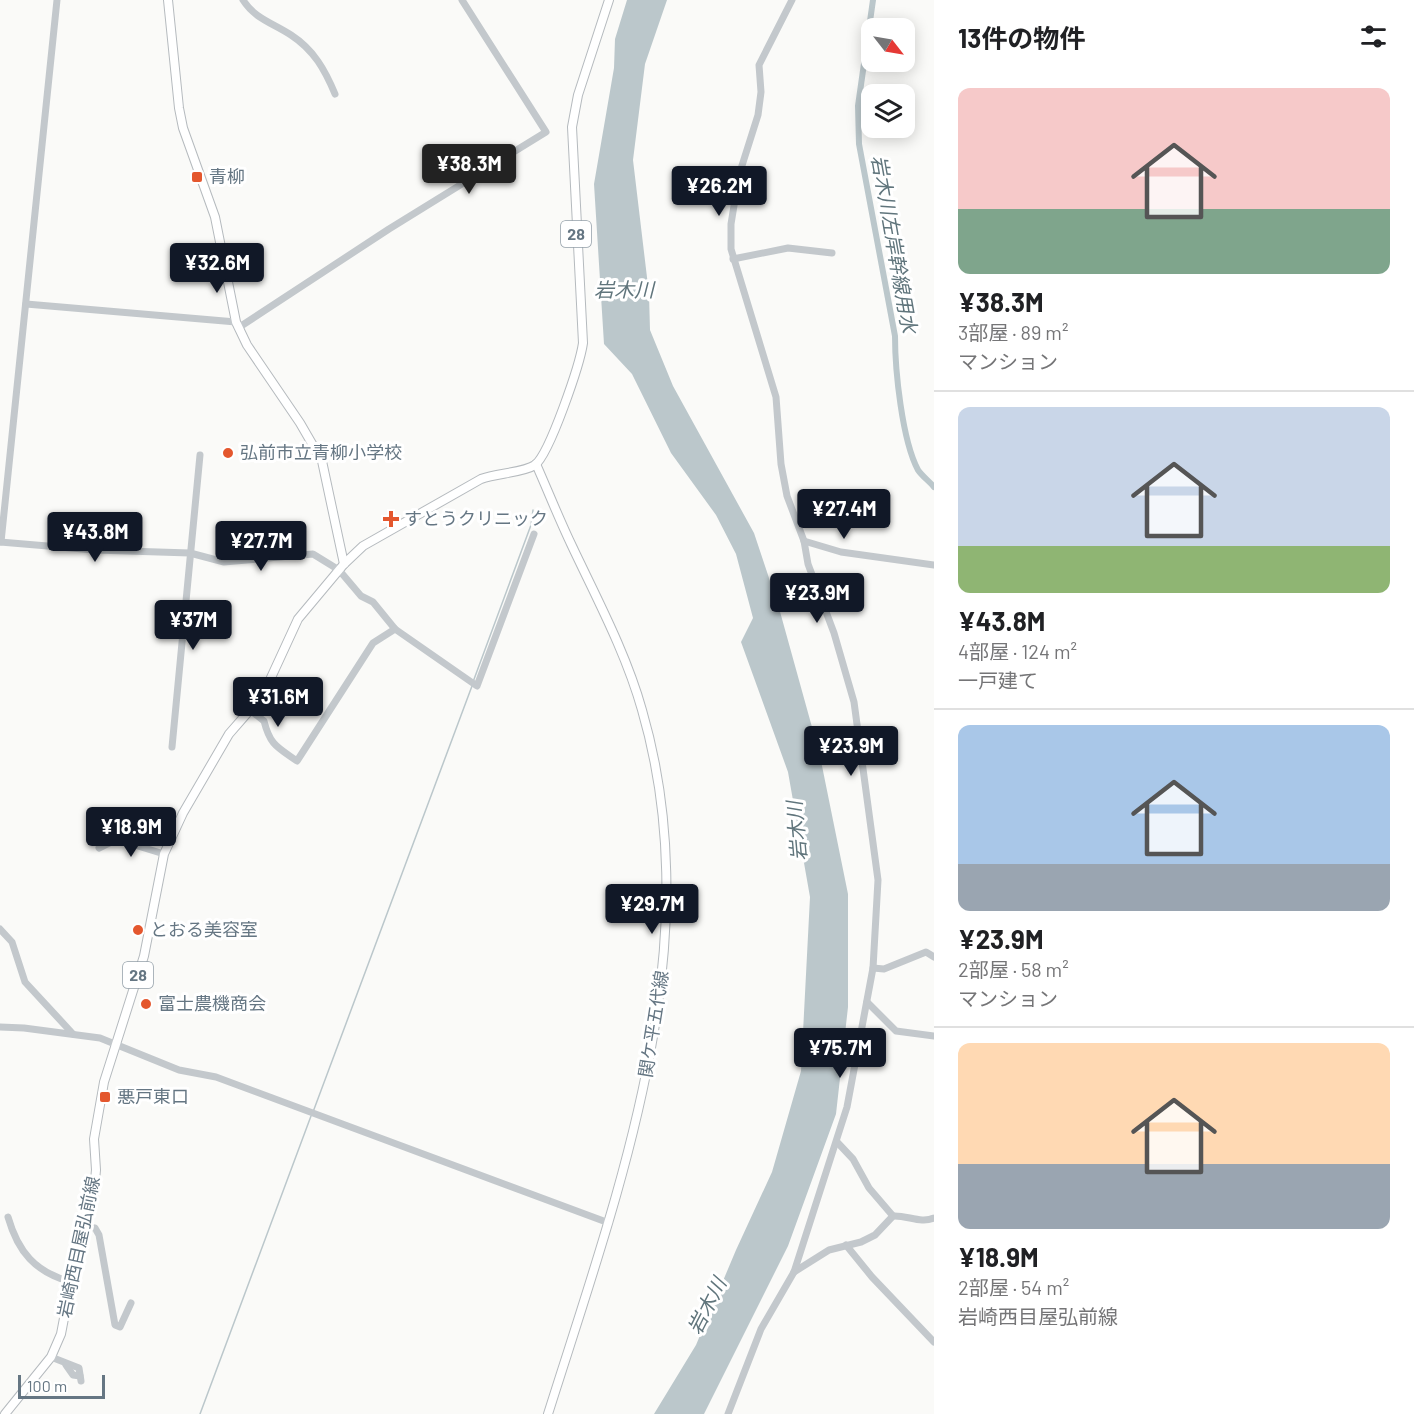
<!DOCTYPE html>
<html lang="ja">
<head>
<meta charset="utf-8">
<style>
	body { margin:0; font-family:Barlow,"Noto Sans JP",sans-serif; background:#f6f6f6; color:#202124; height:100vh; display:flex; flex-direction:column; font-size:22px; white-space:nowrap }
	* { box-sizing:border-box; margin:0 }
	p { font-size:20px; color:#757577 }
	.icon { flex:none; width:33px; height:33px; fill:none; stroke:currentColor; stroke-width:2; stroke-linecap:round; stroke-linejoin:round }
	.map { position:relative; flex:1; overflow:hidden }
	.details { display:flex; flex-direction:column; background:#fff; width:480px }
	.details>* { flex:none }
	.needle { width:39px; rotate:121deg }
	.buttons { position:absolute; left:861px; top:18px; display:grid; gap:12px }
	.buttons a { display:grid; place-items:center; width:54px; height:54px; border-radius:12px; background:#fff; box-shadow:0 3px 15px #0003; font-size:30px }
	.scale { position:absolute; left:18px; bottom:15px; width:87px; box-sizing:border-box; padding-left:6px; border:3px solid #657683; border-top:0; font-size:16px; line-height:21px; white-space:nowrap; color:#657683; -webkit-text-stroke:4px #fff; paint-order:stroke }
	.price { position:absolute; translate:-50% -51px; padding:0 14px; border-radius:6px; background:#111827; color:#fff; font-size:20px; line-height:39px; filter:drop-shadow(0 2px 3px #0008) }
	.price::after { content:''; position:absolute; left:50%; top:36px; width:18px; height:14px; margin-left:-9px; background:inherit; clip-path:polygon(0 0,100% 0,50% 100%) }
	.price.selected { background:#222; color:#fff }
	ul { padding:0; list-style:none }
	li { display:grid; align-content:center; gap:12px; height:318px; padding:0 24px }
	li+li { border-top:2px solid #e0e0e0 }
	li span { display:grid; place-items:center; height:186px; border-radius:12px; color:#555 }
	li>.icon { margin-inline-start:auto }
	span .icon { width:108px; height:108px; fill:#fffc; stroke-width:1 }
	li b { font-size:26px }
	h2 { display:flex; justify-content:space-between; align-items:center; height:72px; padding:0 24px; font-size:26px }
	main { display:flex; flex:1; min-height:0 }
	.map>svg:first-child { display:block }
</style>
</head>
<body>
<main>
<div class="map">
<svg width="934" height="1414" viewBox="0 0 934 1414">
	<rect width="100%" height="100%" fill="#fafaf8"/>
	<polygon fill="#bbc7cb" points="627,0 667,0 645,64 633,160 649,294 650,330 673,386 754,533 779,608 820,756 848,894 848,1007 836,1114 788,1246 704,1414 654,1414 696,1345 736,1250 772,1172 801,1071 810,897 788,772 741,642 753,618 736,554 716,515 671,453 632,374 604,344 594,184 614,68 615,39"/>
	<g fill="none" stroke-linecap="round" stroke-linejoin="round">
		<g stroke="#bbc7cb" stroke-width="1.5">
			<polyline points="473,682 531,525 533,510"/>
			<polyline points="313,1112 472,686"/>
			<polyline points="200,1414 311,1116"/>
		</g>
		<path stroke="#bbc7cb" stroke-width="6" d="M873,0L858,106L859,144L895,336C895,370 902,440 918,470C922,476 929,481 934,487"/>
		<defs>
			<g id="major">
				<polyline points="168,0 179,108 183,128 215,217 236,322 247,345 300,423 322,461 344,564"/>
				<path d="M536,464C548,491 559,519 572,546C597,599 626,653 642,710C711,947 619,1189 548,1414"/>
				<path d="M5,1414L51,1357L61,1334L74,1266L93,1201L96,1170L94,1139L104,1082L144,956L164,854L183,813L229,734L263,695L298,619L344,564L363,546L481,479C496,473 523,473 535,465C550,453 580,364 583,343L572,127L578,95L609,0"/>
			</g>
		</defs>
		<use href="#major" stroke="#b5babe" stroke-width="10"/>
		<g stroke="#c3c8cc" stroke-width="7">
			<path d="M243,0C255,19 273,23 291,35C314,50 325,70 335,94"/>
			<polyline points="733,259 788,248 832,253"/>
			<polyline points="26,304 236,322"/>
			<polyline points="238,328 389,229 546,132 462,0"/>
			<polyline points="804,541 841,552 934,565"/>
			<polyline points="0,542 95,550 190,553 224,562 313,554 339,570 361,596 373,602 395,629 477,686 534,534"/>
			<polyline points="1,542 57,0"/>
			<path d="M250,710L264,721C270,745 277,747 297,761L373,643L395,629"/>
			<polyline points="172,747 200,455"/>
			<polyline points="99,848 111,842 125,842 164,854"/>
			<polyline points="0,929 12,942 25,982 73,1034"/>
			<polyline points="873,968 884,969 926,952 934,957"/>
			<polyline points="867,1002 896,1031 934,1036"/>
			<polyline points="0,1027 24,1028 100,1038 179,1070 216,1077 609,1223"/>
			<polyline points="837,1142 853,1159 869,1188 893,1216"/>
			<path d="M8,1217C18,1252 35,1272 71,1282"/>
			<polyline points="85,1227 95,1228 99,1235 115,1325 120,1327 131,1303"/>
			<polyline points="846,1245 872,1277 934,1342"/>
			<path d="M794,1272L829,1250L861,1242L875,1235L893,1216C907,1215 921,1224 934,1218"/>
			<polyline points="51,1357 79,1368 81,1381"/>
			<polyline points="66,1365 73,1375 80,1376"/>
			<polyline points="728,1414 761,1329 794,1272 847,1107 873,968 878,880 854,702 834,633 808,564 804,541 787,496 781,464 776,397 731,249 731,224 739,175 758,115 761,92 759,65 792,0"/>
		</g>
		<use href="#major" stroke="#fff" stroke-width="8"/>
	</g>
	<g fill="#e4572e" stroke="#fff" stroke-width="2">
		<rect x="191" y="171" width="12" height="12" rx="3"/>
		<circle cx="228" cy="453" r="6"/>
		<path d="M388 510h6v6h6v6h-6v6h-6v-6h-6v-6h6z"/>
		<circle cx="138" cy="930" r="6"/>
		<circle cx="146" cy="1004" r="6"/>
		<rect x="99" y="1091" width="12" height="12" rx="3"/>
	</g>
	<g text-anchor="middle" stroke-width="6" stroke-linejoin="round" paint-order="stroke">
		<g fill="#fff" stroke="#939fa8" stroke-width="1.5">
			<rect x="561" y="221" width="30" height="26" rx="4.5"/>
			<rect x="123" y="962" width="30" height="26" rx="4.5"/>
		</g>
		<g font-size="16" font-weight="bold" fill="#657683">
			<text x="576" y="240">28</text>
			<text x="138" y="981">28</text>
		</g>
		<g font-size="18" fill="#657683" stroke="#fff" text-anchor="start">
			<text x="209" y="183">青柳</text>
			<text x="240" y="459">弘前市立青柳小学校</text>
			<text x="404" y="525">すとうクリニック</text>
			<text x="150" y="936">とおる美容室</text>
			<text x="158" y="1010">富士農機商会</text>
			<text x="117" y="1103">悪戸東口</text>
		</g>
		<g font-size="18" fill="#657683" stroke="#fff">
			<text transform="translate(654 1024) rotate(-81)" y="6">関ケ平五代線</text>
			<text transform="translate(79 1247) rotate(-78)" y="6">岩崎西目屋弘前線</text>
		</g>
		<g font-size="20" font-style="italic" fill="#60757c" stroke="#fff">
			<text transform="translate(894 244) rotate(80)" y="7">岩木川左岸幹線用水</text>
			<text x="624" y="297">岩木川</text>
			<text transform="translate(797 831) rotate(-95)" y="7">岩木川</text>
			<text transform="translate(707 1306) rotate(-63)" y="7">岩木川</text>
		</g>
	</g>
</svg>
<div class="buttons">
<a><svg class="needle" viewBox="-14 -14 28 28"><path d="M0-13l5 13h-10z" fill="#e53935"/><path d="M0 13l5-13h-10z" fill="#757577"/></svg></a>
<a><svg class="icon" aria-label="layers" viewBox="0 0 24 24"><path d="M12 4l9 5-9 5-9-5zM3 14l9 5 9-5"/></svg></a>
</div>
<div class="scale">100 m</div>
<b class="price selected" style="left:469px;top:195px">¥38.3M</b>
<b class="price" style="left:719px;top:217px">¥26.2M</b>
<b class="price" style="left:217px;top:294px">¥32.6M</b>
<b class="price" style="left:844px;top:540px">¥27.4M</b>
<b class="price" style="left:95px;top:563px">¥43.8M</b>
<b class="price" style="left:261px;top:572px">¥27.7M</b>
<b class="price" style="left:817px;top:624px">¥23.9M</b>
<b class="price" style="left:193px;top:651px">¥37M</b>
<b class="price" style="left:278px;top:728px">¥31.6M</b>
<b class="price" style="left:851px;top:777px">¥23.9M</b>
<b class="price" style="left:131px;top:858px">¥18.9M</b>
<b class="price" style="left:652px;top:935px">¥29.7M</b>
<b class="price" style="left:840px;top:1079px">¥75.7M</b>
</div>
<section class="details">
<h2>13件の物件<svg class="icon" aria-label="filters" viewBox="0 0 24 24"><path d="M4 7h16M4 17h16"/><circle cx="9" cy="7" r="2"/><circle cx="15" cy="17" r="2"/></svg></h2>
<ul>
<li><span style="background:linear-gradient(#f6c9c9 65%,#7fa58c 0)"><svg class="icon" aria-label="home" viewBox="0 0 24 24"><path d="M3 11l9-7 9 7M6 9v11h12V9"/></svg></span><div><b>¥38.3M</b><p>3部屋 · 89 m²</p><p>マンション</p></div></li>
<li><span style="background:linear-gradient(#c9d6e8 75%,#8fb573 0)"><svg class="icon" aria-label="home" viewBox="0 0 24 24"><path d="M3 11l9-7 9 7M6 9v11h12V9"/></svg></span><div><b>¥43.8M</b><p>4部屋 · 124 m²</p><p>一戸建て</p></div></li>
<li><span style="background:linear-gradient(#a9c7e8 75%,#9aa5b1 0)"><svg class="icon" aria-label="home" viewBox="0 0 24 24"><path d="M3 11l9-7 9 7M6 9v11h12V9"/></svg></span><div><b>¥23.9M</b><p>2部屋 · 58 m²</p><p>マンション</p></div></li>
<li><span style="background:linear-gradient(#ffd9b3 65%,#9aa5b1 0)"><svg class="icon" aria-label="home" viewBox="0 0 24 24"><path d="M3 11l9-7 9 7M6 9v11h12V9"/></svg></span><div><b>¥18.9M</b><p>2部屋 · 54 m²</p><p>岩崎西目屋弘前線</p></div></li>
</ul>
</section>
</main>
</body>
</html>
